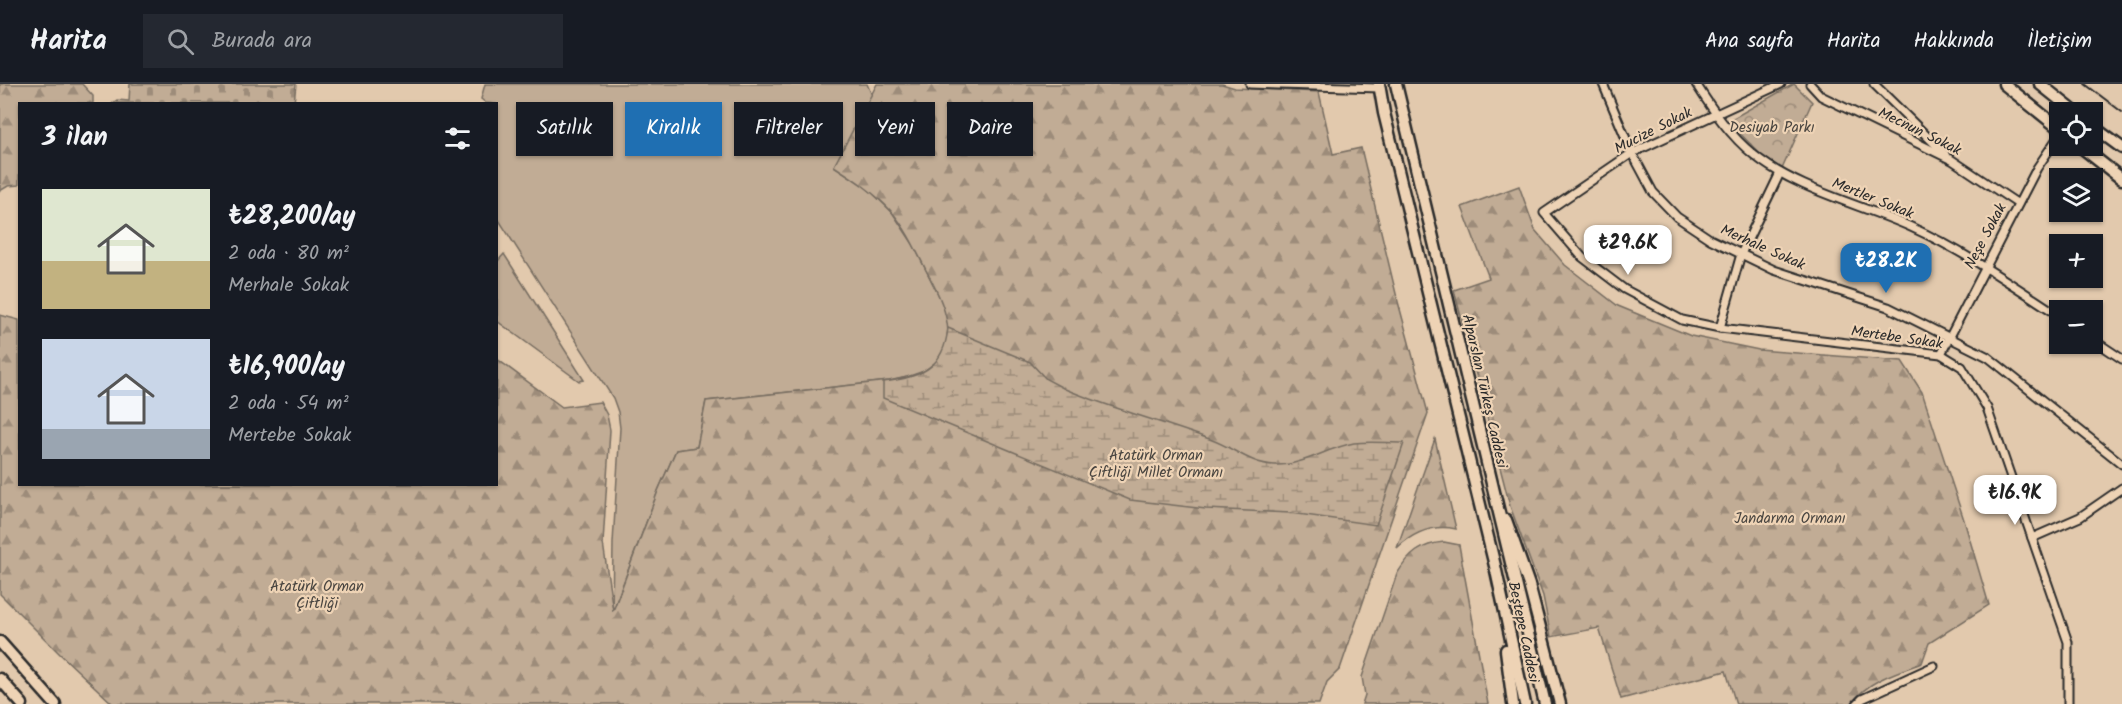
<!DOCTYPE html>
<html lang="tr">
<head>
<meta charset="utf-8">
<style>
	body { margin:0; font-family:Kalam,sans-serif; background:#242831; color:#f1f3f6; height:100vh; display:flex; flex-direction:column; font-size:22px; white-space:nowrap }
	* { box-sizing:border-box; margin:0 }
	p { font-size:20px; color:#9ea1a6 }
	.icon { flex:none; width:33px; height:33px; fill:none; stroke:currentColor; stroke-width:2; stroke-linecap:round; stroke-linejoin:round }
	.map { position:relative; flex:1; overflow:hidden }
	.drawer { position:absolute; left:18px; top:18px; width:480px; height:384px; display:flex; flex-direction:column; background:#171b24; border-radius:0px; box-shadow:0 2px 4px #0004 }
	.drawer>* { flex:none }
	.banner { position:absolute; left:516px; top:18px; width:570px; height:54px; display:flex; gap:12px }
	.buttons { position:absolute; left:2049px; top:18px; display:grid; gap:12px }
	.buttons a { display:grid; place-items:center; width:54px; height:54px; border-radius:0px; background:#171b24; box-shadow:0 2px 4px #0004; font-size:30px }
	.price { position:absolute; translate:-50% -51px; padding:0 14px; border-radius:12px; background:#fff; color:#222; font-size:20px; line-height:39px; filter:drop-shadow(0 2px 3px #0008) }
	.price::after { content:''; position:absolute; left:50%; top:36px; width:18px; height:14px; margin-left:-9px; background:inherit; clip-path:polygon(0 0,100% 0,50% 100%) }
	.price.selected { background:#1f6fb2; color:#fff }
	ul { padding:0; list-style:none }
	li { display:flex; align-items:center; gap:18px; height:150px; padding:0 24px }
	li span { display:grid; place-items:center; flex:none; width:168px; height:120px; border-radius:0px; color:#555 }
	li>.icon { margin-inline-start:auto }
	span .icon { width:72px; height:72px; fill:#fffc; stroke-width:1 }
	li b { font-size:26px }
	h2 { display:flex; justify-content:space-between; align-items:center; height:72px; padding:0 24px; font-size:26px }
	.pill { padding:0 21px; border-radius:0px; background:#171b24; box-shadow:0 2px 4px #0004; font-size:21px; line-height:54px }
	.pill.selected { background:#1f6fb2; color:#fff }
	header { display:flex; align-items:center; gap:36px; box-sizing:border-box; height:84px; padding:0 30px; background:#171b24; border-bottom:2px solid #363941 }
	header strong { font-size:28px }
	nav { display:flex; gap:33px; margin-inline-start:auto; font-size:21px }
	.search { width:420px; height:54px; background:#242831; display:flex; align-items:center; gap:15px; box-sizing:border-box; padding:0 21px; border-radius:0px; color:#9ea1a6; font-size:22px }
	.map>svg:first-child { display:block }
</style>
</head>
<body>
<header>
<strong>Harita</strong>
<div class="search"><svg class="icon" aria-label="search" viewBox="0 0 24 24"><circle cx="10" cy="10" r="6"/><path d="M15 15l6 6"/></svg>Burada ara</div>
<nav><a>Ana sayfa</a><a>Harita</a><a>Hakkında</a><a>İletişim</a></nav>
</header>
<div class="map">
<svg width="2122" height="620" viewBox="0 0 2122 620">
	<defs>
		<pattern id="forest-firs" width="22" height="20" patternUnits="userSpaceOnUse" patternTransform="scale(1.5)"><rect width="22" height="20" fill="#c1ac95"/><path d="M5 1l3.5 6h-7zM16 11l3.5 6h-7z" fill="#9d8c7a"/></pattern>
		<pattern id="wetland-marsh" width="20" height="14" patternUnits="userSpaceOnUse" patternTransform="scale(1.5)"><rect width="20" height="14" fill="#c1ac95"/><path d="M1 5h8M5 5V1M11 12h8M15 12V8" fill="none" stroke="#9d8c7a"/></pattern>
		<pattern id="cemetery-stones" width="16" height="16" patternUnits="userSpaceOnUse" patternTransform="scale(1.5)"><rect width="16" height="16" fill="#c1ac95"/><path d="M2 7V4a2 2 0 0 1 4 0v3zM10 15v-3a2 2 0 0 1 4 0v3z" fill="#9d8c7a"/></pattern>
		<pattern id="park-crowns" width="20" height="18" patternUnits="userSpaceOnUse" patternTransform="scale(1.5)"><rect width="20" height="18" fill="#c1ac95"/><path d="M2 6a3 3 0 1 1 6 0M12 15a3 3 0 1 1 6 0" fill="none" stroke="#9d8c7a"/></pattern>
	</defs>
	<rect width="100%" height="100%" fill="#e2c9ad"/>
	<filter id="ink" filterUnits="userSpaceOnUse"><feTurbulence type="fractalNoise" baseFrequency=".0167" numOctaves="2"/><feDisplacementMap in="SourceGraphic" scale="12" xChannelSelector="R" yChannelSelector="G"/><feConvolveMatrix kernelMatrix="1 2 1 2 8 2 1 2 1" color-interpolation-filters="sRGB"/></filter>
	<g filter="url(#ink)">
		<g fill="#c1ac95" stroke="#766c60" stroke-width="1.5">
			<polygon points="485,0 867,0 874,16 834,82 865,102 892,128 913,160 946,226 948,244 946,261 937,277 924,287 907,293 889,297 706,317 697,363 676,366 658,407 612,529 613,459 620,344 618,328 613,314 497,133 496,20 486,19 481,15"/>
			<polygon points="504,170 584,296 579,297 497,237 497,178"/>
		</g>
		<g fill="url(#forest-firs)" stroke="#766c60" stroke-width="1.5">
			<polygon points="0,0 82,0 93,12 93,19 20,20 19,101 8,102 0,107"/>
			<path d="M877,0H1222L1235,4L1319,8L1333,70L1361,64L1397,214L1428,329L1340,585L1327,598L1319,620H113L60,570L0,510V231L19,236L20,400H496L497,275L562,323L600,318L607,331L610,346L603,459L613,527L658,407L676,366L697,363L706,317L889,297C900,295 914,293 924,287C966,263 943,218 926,186C916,166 906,144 891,127C874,108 854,95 834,82Z"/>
			<path d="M1519,102L1535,146L1565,181L1618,222L1691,252L1759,266L1902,277L1922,308L1964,436L1989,521L1929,559L1922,579C1896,588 1867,597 1851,620H1736L1726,587L1621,615L1599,544L1551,553L1543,512L1510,422L1454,206L1489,194L1462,123Z"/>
			<path d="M1435,355L1456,445C1433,440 1414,448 1397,464Z"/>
			<path d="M1444,458L1459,461L1488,620H1362L1365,611L1362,593L1397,490C1409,470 1421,460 1444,458Z"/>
		</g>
		<path fill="url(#wetland-marsh)" stroke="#766c60" stroke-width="1.5" d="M948,244L1030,278L1046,295L1065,305C1113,325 1163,338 1212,356C1234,364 1250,380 1275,381C1303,382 1326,364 1354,359C1370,357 1387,359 1404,359L1376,441L1291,429L1206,425L1130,416L883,314V298C921,294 944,284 948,244Z"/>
		<polygon fill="url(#cemetery-stones)" stroke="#766c60" stroke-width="1.5" points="130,0 296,0 294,19 113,19 117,16 129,17"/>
		<polygon fill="url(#park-crowns)" stroke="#766c60" stroke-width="1.5" points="1794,0 1812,18 1782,85 1761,71 1728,37"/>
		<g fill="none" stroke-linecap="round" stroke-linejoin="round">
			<defs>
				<g id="minor">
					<polyline points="1250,0 1380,4"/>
					<polyline points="1603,0 1632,69 1653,108 1677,133 1710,155 1774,186 1888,223 1988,273 2122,380"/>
					<path d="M1696,0C1712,25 1730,52 1754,71C1797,106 1860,120 1911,143C1964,167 2011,200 2060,232"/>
					<polyline points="1781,0 1632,69 1544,129 1582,173 1624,205 1682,236 1720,244 1941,270 1962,283 1987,324 2068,558 2068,620"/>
					<polyline points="1810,0 1821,12 1952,76 2018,120"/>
					<polyline points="1874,0 1945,70"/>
					<polyline points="1720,244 1741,170 1780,89"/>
					<polyline points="2092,255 2122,275"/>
					<polyline points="1941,270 2037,84 2060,50"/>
					<polyline points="2032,454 2080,433 2122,404"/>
					<polyline points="1857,620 1862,615 1934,582"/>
				</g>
				<g id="primary">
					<polyline points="1379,0 1384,29 1495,482 1525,620"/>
					<polyline points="1396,0 1545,620"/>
					<polyline points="1506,436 1529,501 1560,620"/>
					<polyline points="0,558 55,620"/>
					<polyline points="1506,566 1513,620"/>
					<polyline points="0,595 22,620"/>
				</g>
				<g id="trunk">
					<polyline points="2004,0 2060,45"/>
					<polyline points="2040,0 2075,28"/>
					<polyline points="2092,42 2122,64"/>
					<polyline points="2080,62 2122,95"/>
				</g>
			</defs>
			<use href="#minor" stroke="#2b2b2b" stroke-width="11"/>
			<use href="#primary" stroke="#2b2b2b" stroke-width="15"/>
			<use href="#trunk" stroke="#2b2b2b" stroke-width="15"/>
			<use href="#minor" stroke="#eed3b5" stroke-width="7"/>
			<use href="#primary" stroke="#eed3b5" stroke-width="10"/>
			<use href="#trunk" stroke="#eed3b5" stroke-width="10"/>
			<polyline stroke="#2b2b2b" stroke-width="2" points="2085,0 2122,28"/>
		</g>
	</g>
	<g text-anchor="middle" stroke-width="4.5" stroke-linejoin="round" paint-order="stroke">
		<g font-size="15" fill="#494540" stroke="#eed3b5">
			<text x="1772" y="48">Desiyab Parkı</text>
			<text x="1156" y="376">Atatürk Orman<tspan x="1156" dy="17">Çiftliği Millet Ormanı</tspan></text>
			<text x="1790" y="439">Jandarma Ormanı</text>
			<text x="317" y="507">Atatürk Orman<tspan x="317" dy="17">Çiftliği</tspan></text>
		</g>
		<g font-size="15" fill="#2b2b2b" stroke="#eed3b5">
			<text transform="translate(1653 46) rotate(-27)" y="5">Mucize Sokak</text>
			<text transform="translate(1920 47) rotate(26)" y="5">Mecnun Sokak</text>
			<text transform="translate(1873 114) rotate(22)" y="5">Mertler Sokak</text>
			<text transform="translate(1985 152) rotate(-62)" y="5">Neşe Sokak</text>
			<text transform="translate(1763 163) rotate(24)" y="5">Merhale Sokak</text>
			<text transform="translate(1897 253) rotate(8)" y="5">Mertebe Sokak</text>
			<text transform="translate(1485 307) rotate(77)" y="5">Alparslan Türkeş Caddesi</text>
			<text transform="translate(1524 548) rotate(78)" y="5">Beştepe Caddesi</text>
		</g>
	</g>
</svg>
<div class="buttons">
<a><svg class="icon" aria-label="locate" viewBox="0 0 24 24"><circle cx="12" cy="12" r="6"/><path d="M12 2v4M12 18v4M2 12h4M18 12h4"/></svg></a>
<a><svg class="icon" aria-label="layers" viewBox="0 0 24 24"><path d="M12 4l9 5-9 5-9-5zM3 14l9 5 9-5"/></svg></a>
<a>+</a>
<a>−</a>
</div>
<b class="price" style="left:1628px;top:192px">₺29.6K</b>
<b class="price selected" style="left:1886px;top:210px">₺28.2K</b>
<b class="price" style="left:2015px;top:442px">₺16.9K</b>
<div class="banner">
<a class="pill">Satılık</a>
<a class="pill selected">Kiralık</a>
<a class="pill">Filtreler</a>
<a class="pill">Yeni</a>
<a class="pill">Daire</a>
</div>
<section class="drawer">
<h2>3 ilan<svg class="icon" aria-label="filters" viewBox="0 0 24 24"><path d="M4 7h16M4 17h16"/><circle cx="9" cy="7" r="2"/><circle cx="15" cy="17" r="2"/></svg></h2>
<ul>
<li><span style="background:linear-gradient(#dfe7d0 60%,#c2b280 0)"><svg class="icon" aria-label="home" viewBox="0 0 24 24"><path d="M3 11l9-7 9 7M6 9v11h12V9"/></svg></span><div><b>₺28,200/ay</b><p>2 oda · 80 m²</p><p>Merhale Sokak</p></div></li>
<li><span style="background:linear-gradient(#c9d6e8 75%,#9aa5b1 0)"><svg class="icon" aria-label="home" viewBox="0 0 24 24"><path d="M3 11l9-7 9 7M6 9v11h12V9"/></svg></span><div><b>₺16,900/ay</b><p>2 oda · 54 m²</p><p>Mertebe Sokak</p></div></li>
</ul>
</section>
</div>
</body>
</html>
